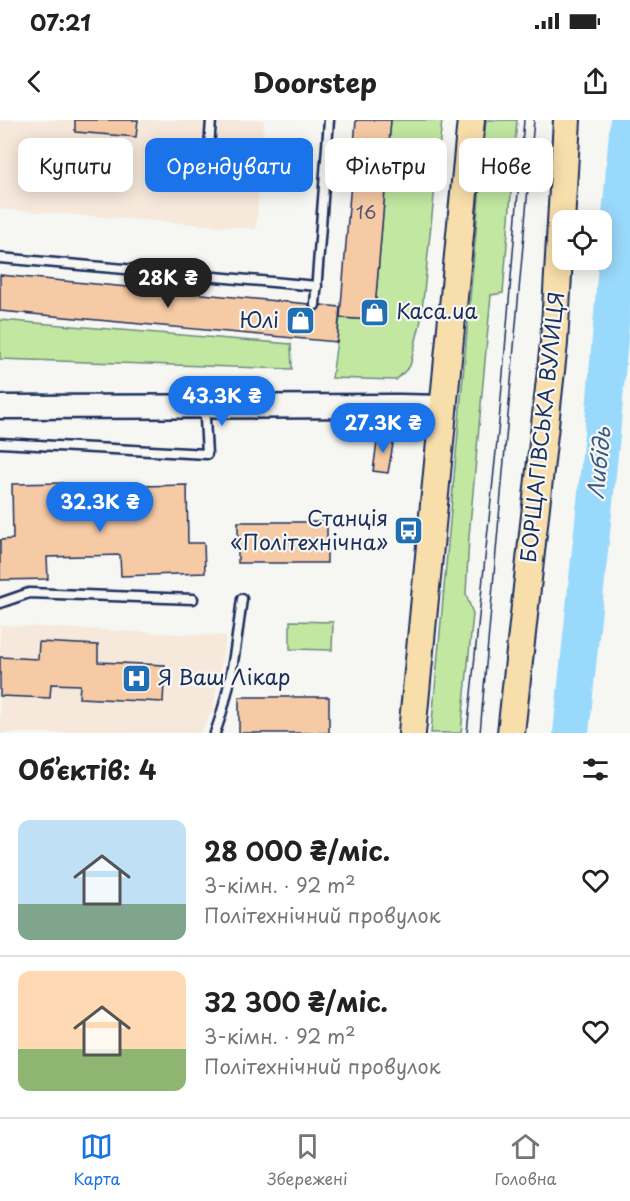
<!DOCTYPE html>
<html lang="uk">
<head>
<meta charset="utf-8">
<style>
	body { margin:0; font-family:"Playpen Sans",sans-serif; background:#f6f6f6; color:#222; height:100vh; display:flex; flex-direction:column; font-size:22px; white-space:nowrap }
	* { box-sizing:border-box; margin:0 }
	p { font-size:20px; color:#767676 }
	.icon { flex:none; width:33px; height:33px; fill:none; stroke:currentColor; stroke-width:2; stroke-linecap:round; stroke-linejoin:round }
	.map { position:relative; height:613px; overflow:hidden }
	.drawer { display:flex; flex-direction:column; background:#fff; flex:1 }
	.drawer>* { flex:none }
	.top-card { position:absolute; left:18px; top:18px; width:594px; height:54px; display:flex; gap:12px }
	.buttons { position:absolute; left:552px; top:90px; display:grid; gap:12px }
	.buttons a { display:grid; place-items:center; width:60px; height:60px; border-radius:12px; background:#fff; box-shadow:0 3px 15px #0003; font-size:30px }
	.price { position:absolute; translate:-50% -51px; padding:0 14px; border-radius:21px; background:#1a73e8; color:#fff; font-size:20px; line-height:39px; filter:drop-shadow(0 2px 3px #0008) }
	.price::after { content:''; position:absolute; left:50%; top:36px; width:18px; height:14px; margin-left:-9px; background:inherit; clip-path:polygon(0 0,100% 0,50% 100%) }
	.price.on { background:#222; color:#fff }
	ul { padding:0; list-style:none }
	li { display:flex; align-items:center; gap:18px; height:150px; padding:0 18px }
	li+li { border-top:2px solid #e0e0e0 }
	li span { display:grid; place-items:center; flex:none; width:168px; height:120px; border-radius:12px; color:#555 }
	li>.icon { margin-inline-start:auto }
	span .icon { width:72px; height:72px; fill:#fffc; stroke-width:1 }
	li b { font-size:26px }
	h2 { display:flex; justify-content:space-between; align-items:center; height:72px; padding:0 18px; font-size:26px }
	.chip { padding:0 21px; border-radius:12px; background:#fff; box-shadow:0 3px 15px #0003; font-size:21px; line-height:54px }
	.chip.on { background:#1a73e8; color:#fff }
	.status { display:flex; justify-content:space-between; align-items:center; height:42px; padding:0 30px; background:#fff; direction:ltr }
	.status svg { height:16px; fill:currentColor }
	header { display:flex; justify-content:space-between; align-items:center; height:78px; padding:0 18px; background:#fff; font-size:27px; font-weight:700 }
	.tab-bar { display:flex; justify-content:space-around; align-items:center; height:84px; border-top:2px solid #e0e0e0; background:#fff; font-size:16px; color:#767676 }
	.tab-bar a { display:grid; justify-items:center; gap:3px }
	.tab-bar .on { color:#1a73e8 }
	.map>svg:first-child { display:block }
</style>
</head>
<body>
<div class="status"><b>07:21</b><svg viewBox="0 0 49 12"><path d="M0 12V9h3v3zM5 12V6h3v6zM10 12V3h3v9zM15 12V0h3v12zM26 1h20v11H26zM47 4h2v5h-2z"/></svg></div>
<header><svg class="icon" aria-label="back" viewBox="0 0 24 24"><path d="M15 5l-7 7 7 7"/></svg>Doorstep<svg class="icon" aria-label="share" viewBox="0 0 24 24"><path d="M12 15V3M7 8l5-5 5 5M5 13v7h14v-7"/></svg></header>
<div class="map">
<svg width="630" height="613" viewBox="0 0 630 613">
	<rect width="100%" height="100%" fill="#f6f6f2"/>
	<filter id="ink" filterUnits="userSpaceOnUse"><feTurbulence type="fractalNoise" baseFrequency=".0167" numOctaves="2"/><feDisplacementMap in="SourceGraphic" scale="12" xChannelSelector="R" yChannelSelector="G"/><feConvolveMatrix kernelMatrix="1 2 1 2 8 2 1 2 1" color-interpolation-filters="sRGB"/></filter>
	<g filter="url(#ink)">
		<g fill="#f6e9db">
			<polygon points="0,0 264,0 256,109 0,89"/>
			<polygon points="0,505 226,516 213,589 200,613 0,613"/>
		</g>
		<g fill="#c1e7a1" stroke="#6e8b80" stroke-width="1.5">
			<polygon points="391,0 442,0 421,200 410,246 396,260 332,258 340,198 374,200"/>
			<polygon points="486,0 517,0 503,173 491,175 469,416 466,474 473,494 461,613 431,613"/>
			<polygon points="0,200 291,224 292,249 0,239"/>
			<polygon points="290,501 333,502 332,530 290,529"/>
		</g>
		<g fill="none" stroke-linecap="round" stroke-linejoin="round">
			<polyline stroke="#99d9fb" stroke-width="36" points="571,613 602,315 628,0"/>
		</g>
		<g fill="#f6caa5" stroke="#1b2f5e" stroke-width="1.5">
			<polygon points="75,0 138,0 136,17 75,12"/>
			<polygon points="356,0 391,0 374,200 340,198"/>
			<polygon points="0,155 309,184 310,188 314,191 318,190 321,185 340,187 337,222 0,191"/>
			<polygon points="378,315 394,318 388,353 373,351"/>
			<polygon points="63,363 63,387 142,385 141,366 187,365 188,423 204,423 205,453 121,456 120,435 47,437 48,459 0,460 0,420 13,419 12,364"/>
			<rect x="238" y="402" width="89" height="41"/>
			<polygon points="39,522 98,525 98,542 165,545 163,582 79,578 80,565 51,564 50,578 0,576 0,537 38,539"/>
			<rect x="239" y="577" width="90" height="36"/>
		</g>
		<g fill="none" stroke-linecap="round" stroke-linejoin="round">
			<defs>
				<g id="lane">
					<polyline points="209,28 211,0"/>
					<polyline points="0,138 317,166"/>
					<polyline points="315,185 329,0"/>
					<polyline points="0,323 207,334 205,299"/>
					<polyline points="0,483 29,473 193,479"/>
					<path d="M215,613C231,570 236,524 242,479"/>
				</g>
				<polyline id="secondary" points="0,287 399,286 445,287"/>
				<g id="primary">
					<polyline points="412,613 471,0"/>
					<polyline points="511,613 554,223 567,0"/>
				</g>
			</defs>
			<use href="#lane" stroke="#1b2f5e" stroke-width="13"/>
			<use href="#secondary" stroke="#1b2f5e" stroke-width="27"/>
			<use href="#primary" stroke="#1b2f5e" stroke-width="30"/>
			<use href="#lane" stroke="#f6f6f2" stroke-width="8"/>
			<use href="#secondary" stroke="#f6f6f2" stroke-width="22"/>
			<use href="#primary" stroke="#f8deab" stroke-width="26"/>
			<g stroke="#1b2f5e" stroke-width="1.5">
				<polyline points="467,613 499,302 524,0"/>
				<polyline points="480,613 534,0"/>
			</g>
		</g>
	</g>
	<defs>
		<symbol id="shop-square" viewBox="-11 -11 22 22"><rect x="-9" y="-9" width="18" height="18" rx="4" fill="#1f6fb2" stroke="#f6f6f2"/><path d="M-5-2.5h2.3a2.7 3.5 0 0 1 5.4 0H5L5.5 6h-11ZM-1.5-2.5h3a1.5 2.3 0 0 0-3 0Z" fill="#fff"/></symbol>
		<symbol id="bus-square" viewBox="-11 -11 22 22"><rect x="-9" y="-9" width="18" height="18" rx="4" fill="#1f6fb2" stroke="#f6f6f2"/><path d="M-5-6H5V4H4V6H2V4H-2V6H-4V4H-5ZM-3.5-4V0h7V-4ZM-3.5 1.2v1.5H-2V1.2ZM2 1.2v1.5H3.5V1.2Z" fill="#fff"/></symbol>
		<symbol id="hospital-square" viewBox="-11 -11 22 22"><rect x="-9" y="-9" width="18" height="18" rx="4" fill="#1f6fb2" stroke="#f6f6f2"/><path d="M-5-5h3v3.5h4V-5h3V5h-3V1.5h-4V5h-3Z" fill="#fff"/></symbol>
	</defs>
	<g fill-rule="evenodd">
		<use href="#shop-square" x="358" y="176" width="33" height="33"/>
		<use href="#shop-square" x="284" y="184" width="33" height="33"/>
		<use href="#bus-square" x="392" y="394" width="33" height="33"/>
		<use href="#hospital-square" x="120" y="542" width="33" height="33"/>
	</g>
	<g text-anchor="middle" stroke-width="4.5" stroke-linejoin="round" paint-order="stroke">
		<g font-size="18" fill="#525670">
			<text x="366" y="99">16</text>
		</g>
		<g font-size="21" fill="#1b2f5e" stroke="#f6f6f2" text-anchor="start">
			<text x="396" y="199">Каса.ua</text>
			<text x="279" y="208" text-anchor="end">Юлі</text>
			<text x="388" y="406" text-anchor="end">Станція<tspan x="388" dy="24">«Політехнічна»</tspan></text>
			<text x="158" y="565">Я Ваш Лікар</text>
		</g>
		<g font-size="21" fill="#1b2f5e" stroke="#f6f6f2">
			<text transform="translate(543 307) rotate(-84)" y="7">БОРЩАГІВСЬКА ВУЛИЦЯ</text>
		</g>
		<g font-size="22" font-style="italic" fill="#3a5a85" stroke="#f6f6f2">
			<text transform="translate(599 343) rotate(-84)" y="8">Либідь</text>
		</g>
	</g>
</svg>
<div class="buttons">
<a><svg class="icon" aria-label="locate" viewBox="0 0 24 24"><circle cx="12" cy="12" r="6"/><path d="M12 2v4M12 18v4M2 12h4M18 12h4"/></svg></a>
</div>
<b class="price on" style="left:168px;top:189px">28K ₴</b>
<b class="price" style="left:222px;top:307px">43.3K ₴</b>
<b class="price" style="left:383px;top:334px">27.3K ₴</b>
<b class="price" style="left:100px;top:413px">32.3K ₴</b>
<div class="top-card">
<a class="chip">Купити</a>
<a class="chip on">Орендувати</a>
<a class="chip">Фільтри</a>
<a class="chip">Нове</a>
</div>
</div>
<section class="drawer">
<h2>Об’єктів: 4<svg class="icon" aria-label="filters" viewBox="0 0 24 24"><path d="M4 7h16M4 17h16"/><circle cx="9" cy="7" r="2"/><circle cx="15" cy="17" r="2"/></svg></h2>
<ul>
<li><span style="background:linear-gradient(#bfe0f5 70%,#7fa58c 0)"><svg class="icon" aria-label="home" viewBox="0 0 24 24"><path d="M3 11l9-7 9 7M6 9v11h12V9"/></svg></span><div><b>28 000 ₴/міс.</b><p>3-кімн. · 92 m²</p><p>Політехнічний провулок</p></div><svg class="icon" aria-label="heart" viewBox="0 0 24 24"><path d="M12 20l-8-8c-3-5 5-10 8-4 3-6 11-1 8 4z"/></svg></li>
<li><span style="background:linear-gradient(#ffd9b3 65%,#8fb573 0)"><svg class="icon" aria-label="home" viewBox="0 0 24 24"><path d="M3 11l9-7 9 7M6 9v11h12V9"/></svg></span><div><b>32 300 ₴/міс.</b><p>3-кімн. · 92 m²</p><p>Політехнічний провулок</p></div><svg class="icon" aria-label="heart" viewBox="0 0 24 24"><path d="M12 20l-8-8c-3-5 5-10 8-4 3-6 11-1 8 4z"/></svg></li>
</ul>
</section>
<nav class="tab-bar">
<a class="on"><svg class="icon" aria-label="map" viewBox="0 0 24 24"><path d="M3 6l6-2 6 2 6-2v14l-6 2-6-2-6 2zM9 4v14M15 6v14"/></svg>Карта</a>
<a><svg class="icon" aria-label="saved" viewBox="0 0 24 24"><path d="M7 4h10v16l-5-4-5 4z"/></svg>Збережені</a>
<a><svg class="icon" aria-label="home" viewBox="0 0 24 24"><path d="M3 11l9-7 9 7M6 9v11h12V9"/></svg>Головна</a>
</nav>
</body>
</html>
